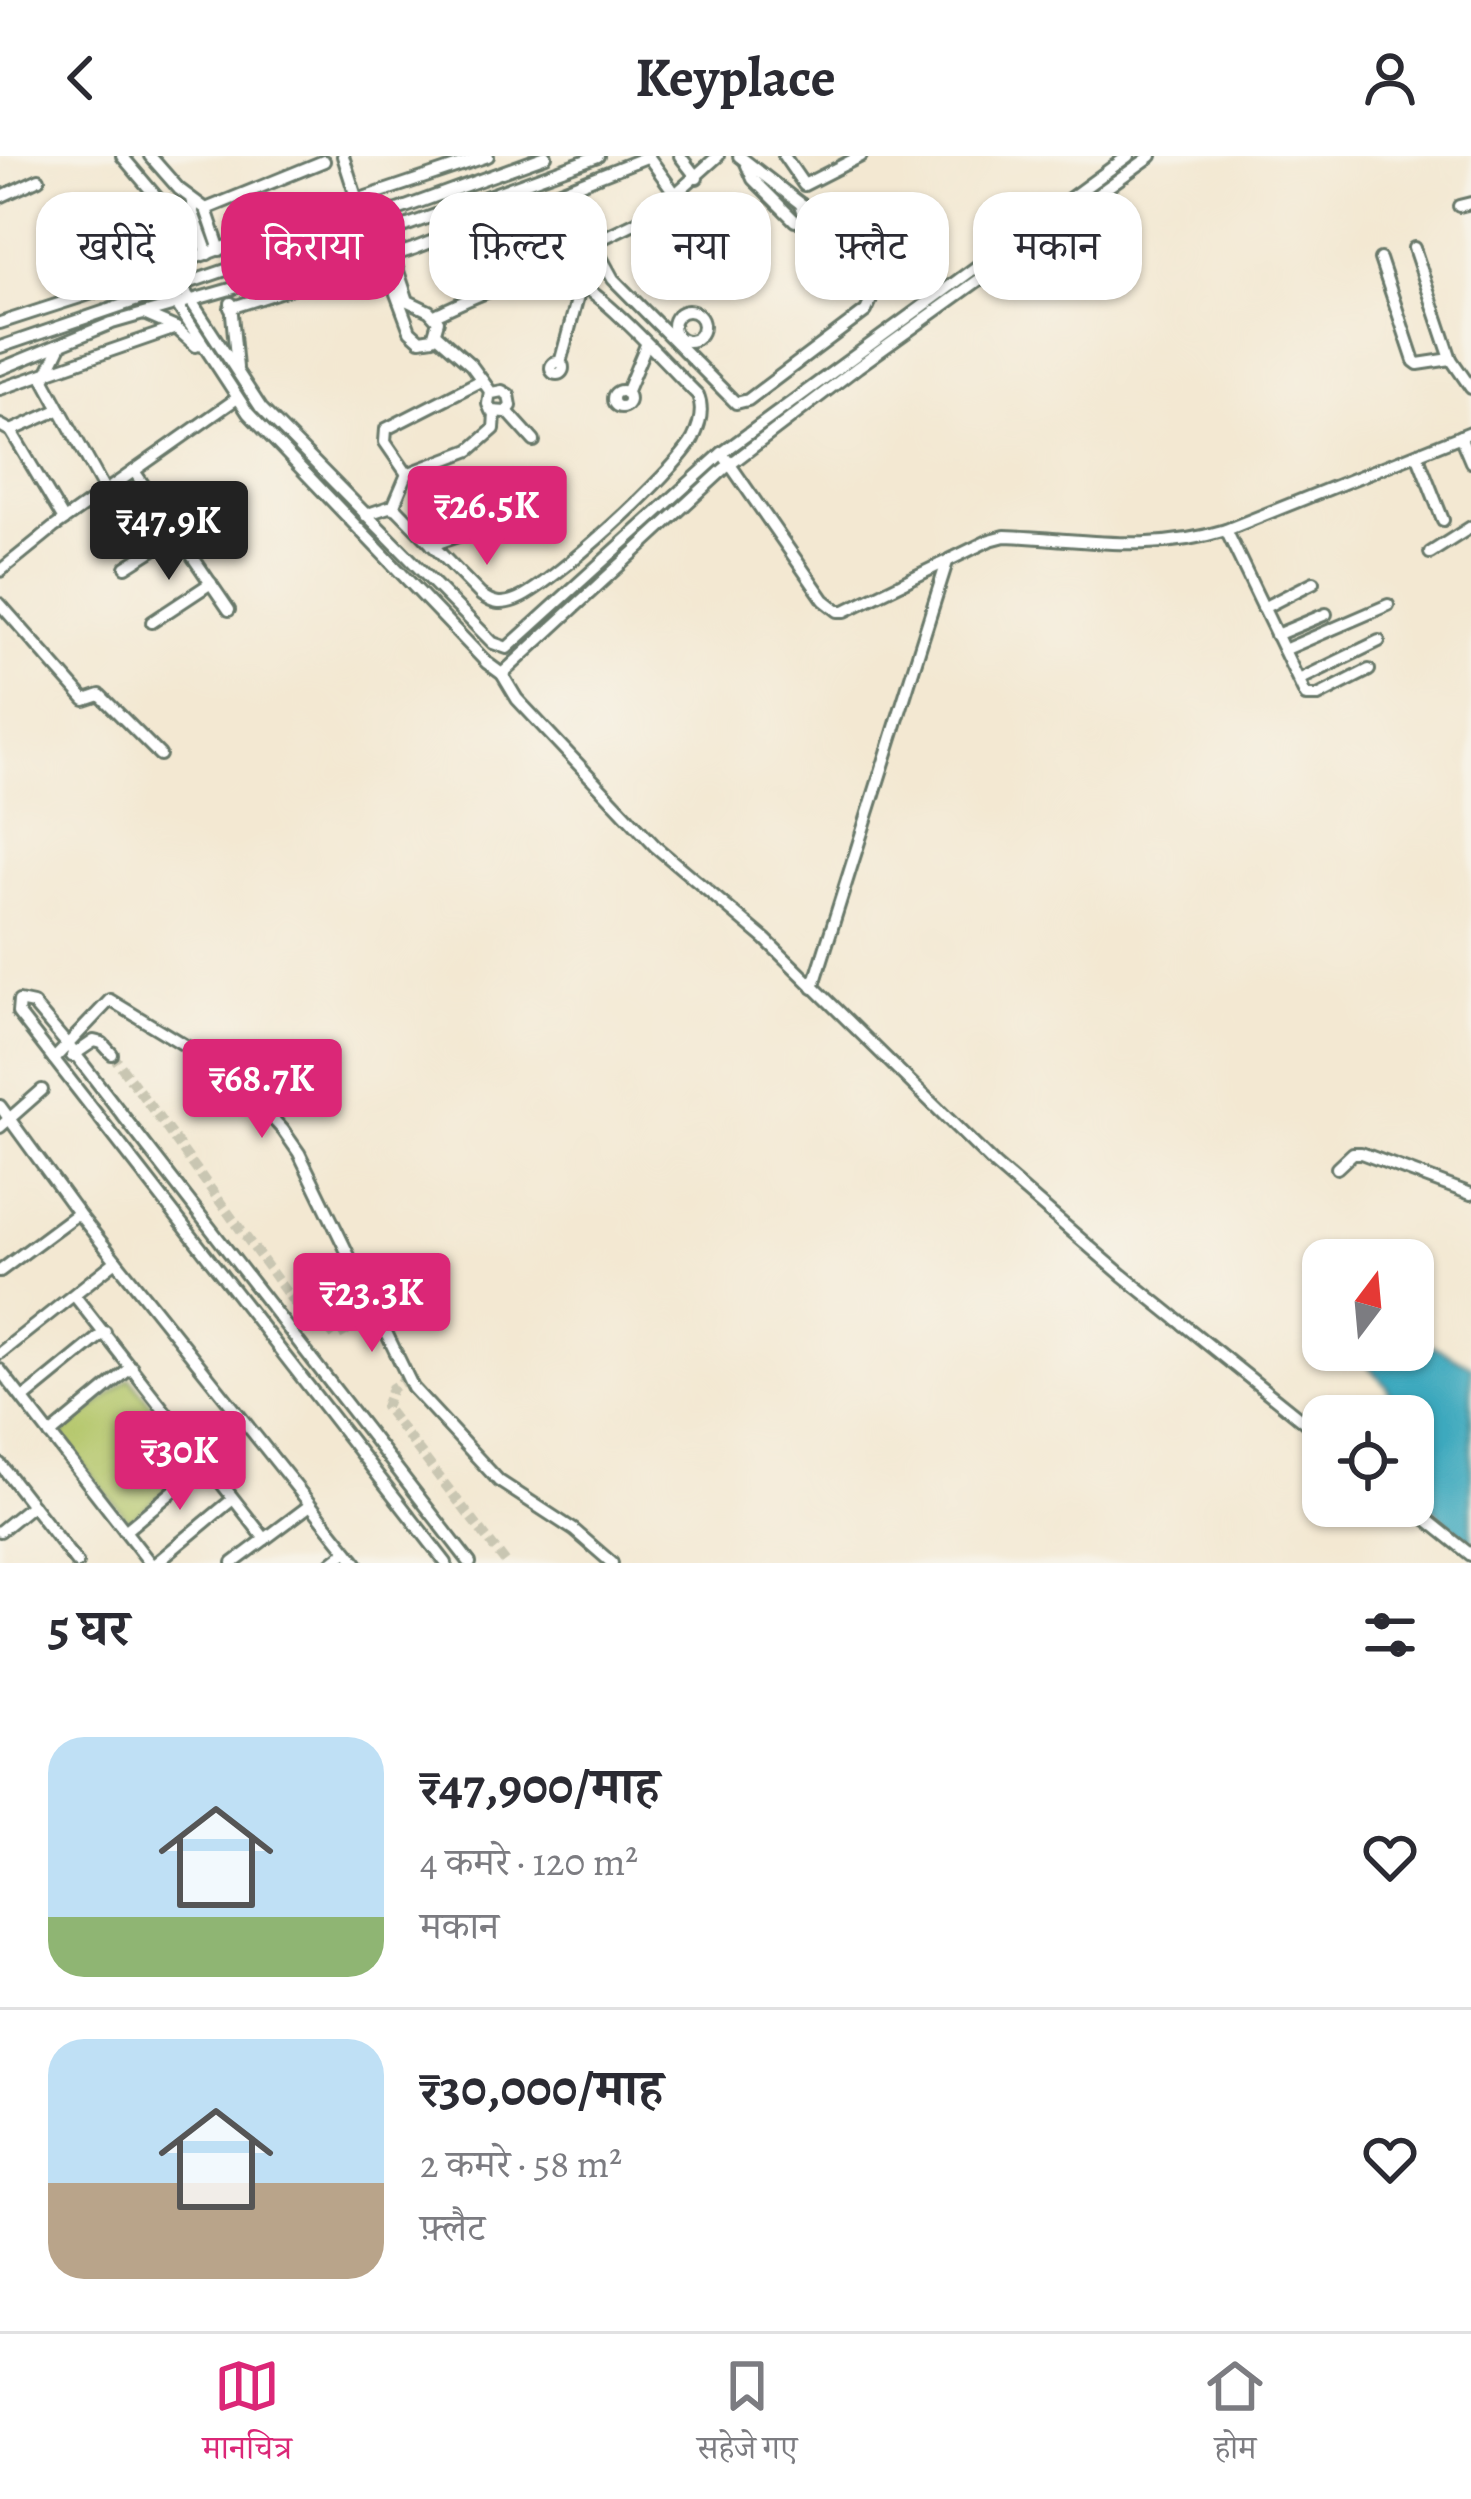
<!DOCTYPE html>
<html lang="hi">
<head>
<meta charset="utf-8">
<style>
	body { margin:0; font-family:Alegreya,"Noto Serif Devanagari",serif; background:#f7f7f7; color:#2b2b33; height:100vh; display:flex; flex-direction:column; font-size:45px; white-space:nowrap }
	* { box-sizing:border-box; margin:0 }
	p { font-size:39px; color:#7c7c81 }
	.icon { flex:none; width:66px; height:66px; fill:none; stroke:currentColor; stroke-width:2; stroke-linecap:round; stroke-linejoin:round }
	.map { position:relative; height:1407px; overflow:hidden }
	.details { display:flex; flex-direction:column; background:#fff; flex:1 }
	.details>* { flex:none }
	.top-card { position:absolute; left:36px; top:36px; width:1401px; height:108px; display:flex; gap:24px }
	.needle { width:78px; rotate:16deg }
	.tools { position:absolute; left:1302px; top:1083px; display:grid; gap:24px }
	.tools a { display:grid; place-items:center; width:132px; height:132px; border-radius:24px; background:#fff; box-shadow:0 3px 9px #0004; font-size:60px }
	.price { position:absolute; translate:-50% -102px; padding:0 27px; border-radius:12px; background:#db2777; color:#fff; font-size:39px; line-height:78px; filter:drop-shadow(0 3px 6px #0008) }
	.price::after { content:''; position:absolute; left:50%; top:72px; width:36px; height:27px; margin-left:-18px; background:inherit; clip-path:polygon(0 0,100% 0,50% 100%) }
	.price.on { background:#222; color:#fff }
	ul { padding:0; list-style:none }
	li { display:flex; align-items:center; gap:36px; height:300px; padding:0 48px }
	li+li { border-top:3px solid #e1e1e2 }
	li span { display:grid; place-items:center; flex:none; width:336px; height:240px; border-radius:36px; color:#555 }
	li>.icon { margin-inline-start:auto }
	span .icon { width:144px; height:144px; fill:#fffc; stroke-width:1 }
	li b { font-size:51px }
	h2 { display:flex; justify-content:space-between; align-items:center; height:144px; padding:0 48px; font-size:51px }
	.chip { padding:0 42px; border-radius:36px; background:#fff; box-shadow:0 3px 9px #0004; font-size:42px; line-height:108px }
	.chip.on { background:#db2777; color:#fff }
	header { display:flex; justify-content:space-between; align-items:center; height:156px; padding:0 48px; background:#fff; font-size:54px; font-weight:700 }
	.tab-bar { display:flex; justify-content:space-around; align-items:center; height:168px; border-top:3px solid #e1e1e2; background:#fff; font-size:33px; color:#7c7c81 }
	.tab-bar a { display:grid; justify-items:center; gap:6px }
	.tab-bar .on { color:#db2777 }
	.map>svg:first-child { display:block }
</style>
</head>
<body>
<header><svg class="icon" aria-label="back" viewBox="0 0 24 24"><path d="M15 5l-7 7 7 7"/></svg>Keyplace<svg class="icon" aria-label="person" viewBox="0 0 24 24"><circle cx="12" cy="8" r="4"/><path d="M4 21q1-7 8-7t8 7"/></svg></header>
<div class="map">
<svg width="1471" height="1407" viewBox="0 0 1471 1407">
	<rect width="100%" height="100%" fill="#f7f3e8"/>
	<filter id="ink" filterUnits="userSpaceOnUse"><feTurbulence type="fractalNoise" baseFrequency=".00833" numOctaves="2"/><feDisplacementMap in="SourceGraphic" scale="24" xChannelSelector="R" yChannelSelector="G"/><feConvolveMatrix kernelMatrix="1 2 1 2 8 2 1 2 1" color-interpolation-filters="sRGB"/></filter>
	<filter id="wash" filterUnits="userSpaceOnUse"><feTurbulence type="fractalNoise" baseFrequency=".004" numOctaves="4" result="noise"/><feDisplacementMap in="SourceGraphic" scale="48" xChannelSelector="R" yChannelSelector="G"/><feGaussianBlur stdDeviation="2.7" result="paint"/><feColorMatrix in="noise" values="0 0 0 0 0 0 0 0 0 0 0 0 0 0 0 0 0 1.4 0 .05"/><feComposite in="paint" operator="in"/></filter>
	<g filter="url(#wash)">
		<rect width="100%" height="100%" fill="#f3e8d2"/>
		<polygon fill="#b3c669" stroke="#69824e" stroke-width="3" points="130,1222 199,1308 129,1365 59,1280"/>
		<path fill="#3ea9be" stroke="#2e7379" stroke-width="3" d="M1413,1179L1471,1210V1387C1415,1341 1413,1331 1413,1260H1396L1387,1230L1366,1208L1367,1194H1413Z"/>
	</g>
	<g filter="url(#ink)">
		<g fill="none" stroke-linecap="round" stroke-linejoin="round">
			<g stroke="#c9c6b2" stroke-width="10" stroke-dasharray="10 5" stroke-linecap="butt">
				<polyline points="112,898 300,1155 310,1149 335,1181 378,1156"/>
				<polyline points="408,1222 392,1232 385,1251 506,1407"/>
			</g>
			<defs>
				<g id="minor">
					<polyline points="122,0 176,64 192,103"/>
					<polyline points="150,0 179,33 206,53 220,94"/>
					<polyline points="648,0 676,39"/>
					<polyline points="680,0 697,22"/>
					<polyline points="718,0 653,58 601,83 596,92 613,123 736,247 748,244 866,155 875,135 872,113 843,88 828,62 801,48 739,0"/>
					<polyline points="784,0 804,29 861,0"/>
					<polyline points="746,7 753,23 795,65"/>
					<polyline points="0,41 39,23"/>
					<polyline points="357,44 488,0"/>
					<polyline points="193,46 193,57 208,98"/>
					<path d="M801,48C807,74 816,81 841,88"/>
					<polyline points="1459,50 1471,47"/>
					<polyline points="206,53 324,5"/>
					<polyline points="166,55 179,108"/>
					<polyline points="1414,92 1451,203"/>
					<polyline points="383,103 410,175 420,184 433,182 438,165 429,155 408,145 393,100"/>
					<polyline points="1380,103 1414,205 1418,208 1451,203 1471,232"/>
					<polyline points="180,128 261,252 493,487 507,492 722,297 1128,0"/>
					<polyline points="167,133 248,257 487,507 502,518 517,543 656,691 765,783 995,1009 1122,1119 1323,1281"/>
					<polyline points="231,147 237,212"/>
					<polyline points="230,152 413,93 649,0"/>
					<circle cx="688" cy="170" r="15"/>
					<polyline points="146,159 176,172 196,190"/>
					<polyline points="0,167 130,125 357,44 343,0"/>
					<polyline points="436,178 471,209 490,235 488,248 491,255 506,256 511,250 509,239 502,235 492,237"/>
					<polyline points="0,191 334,77 546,0"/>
					<polyline points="60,191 44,224 105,335"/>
					<circle cx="557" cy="212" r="6"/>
					<polyline points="560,207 581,129"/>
					<polyline points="0,213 112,167 234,132 598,0"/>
					<polyline points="0,233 176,172"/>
					<circle cx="621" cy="243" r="8"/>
					<polyline points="626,237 646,189"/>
					<polyline points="507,255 534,285"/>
					<polyline points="0,269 11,275 64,364"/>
					<polyline points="11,275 58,254"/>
					<polyline points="1460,280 1471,306"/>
					<path d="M722,297L824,444L838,455H845L990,384L1005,380C1085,383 1148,398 1226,374L1471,276"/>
					<polyline points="1417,298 1443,364"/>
					<polyline points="134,315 229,454"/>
					<polyline points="407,318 385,286 386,273 482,224"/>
					<polyline points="393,351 407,318 470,294 494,273 495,257"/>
					<path d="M365,359L389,351L397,353L481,439C493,448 501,449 515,444C549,432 676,315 693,283C700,269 704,254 698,239C673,215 607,141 580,129C533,109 476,140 435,159"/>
					<polyline points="1226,374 1306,540 1318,540 1369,514"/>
					<polyline points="432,389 533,354"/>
					<polyline points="1430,397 1471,371"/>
					<polyline points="126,411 200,364"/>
					<polyline points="0,415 53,372 236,243"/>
					<polyline points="0,448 85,544 100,539 160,599"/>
					<polyline points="1263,452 1314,426"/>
					<polyline points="152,466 211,427"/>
					<polyline points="1276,479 1326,458"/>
					<polyline points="1284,494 1388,449"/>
					<polyline points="502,518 724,313 858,211 1151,0"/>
					<polyline points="1299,524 1379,485"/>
					<polyline points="813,832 947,406"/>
					<polyline points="72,900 94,885 102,887 112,898"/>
					<polyline points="54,903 110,844 232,918 283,974 299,997 413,1232 499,1325 574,1374 612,1407"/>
					<polyline points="0,950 78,1057 357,1407"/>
					<polyline points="0,971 42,934"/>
					<polyline points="1337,1012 1353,997 1361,997 1471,1038"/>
					<polyline points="0,1115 78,1057"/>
					<polyline points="74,1139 265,1383"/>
					<polyline points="0,1197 116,1105"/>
					<polyline points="0,1214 150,1407"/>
					<polyline points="23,1243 105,1176"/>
					<polyline points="50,1279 132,1211"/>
					<polyline points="0,1308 77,1407"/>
					<polyline points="1410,1350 1471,1399"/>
					<polyline points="0,1375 32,1349"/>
					<polyline points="125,1375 206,1308"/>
					<polyline points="156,1407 233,1343"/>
					<polyline points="233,1407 309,1350"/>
					<polyline points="332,1407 347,1395"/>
					<polyline points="446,1407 18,857 19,845 33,848 72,894 470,1407"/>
				</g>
			</defs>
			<use href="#minor" stroke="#69796b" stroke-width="16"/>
			<use href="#minor" stroke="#fff" stroke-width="10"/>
		</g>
	</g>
</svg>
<div class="tools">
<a><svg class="needle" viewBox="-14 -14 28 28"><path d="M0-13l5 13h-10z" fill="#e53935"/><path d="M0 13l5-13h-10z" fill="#7c7c81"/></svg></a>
<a><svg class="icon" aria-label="locate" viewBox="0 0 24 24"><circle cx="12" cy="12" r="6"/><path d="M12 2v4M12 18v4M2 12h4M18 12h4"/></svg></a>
</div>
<b class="price" style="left:487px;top:412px">₹26.5K</b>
<b class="price on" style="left:169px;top:427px">₹47.9K</b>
<b class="price" style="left:262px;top:985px">₹68.7K</b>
<b class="price" style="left:372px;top:1199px">₹23.3K</b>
<b class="price" style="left:180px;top:1357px">₹30K</b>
<div class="top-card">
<a class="chip">खरीदें</a>
<a class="chip on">किराया</a>
<a class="chip">फ़िल्टर</a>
<a class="chip">नया</a>
<a class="chip">फ़्लैट</a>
<a class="chip">मकान</a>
</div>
</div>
<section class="details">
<h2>5 घर<svg class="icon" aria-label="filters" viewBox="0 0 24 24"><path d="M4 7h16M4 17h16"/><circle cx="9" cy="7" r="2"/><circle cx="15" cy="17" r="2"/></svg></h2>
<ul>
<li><span style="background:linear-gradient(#bfe0f5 75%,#8fb573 0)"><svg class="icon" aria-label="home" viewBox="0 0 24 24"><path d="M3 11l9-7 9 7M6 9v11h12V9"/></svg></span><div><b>₹47,900/माह</b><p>4 कमरे · 120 m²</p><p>मकान</p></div><svg class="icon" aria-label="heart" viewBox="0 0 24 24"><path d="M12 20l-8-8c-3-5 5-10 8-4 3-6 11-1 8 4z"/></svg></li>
<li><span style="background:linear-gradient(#bfe0f5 60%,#b9a48a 0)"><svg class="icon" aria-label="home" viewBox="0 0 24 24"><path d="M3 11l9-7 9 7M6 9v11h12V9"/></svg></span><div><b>₹30,000/माह</b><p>2 कमरे · 58 m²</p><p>फ़्लैट</p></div><svg class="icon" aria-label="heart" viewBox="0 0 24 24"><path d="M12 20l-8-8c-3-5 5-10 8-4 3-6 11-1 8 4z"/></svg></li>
</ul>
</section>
<nav class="tab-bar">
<a class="on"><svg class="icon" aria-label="map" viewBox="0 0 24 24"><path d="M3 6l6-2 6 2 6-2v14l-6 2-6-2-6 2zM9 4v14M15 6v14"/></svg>मानचित्र</a>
<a><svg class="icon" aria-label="saved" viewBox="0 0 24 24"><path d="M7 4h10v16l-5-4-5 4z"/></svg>सहेजे गए</a>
<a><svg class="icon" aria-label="home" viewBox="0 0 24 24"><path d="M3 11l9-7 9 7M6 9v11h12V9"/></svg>होम</a>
</nav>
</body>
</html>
